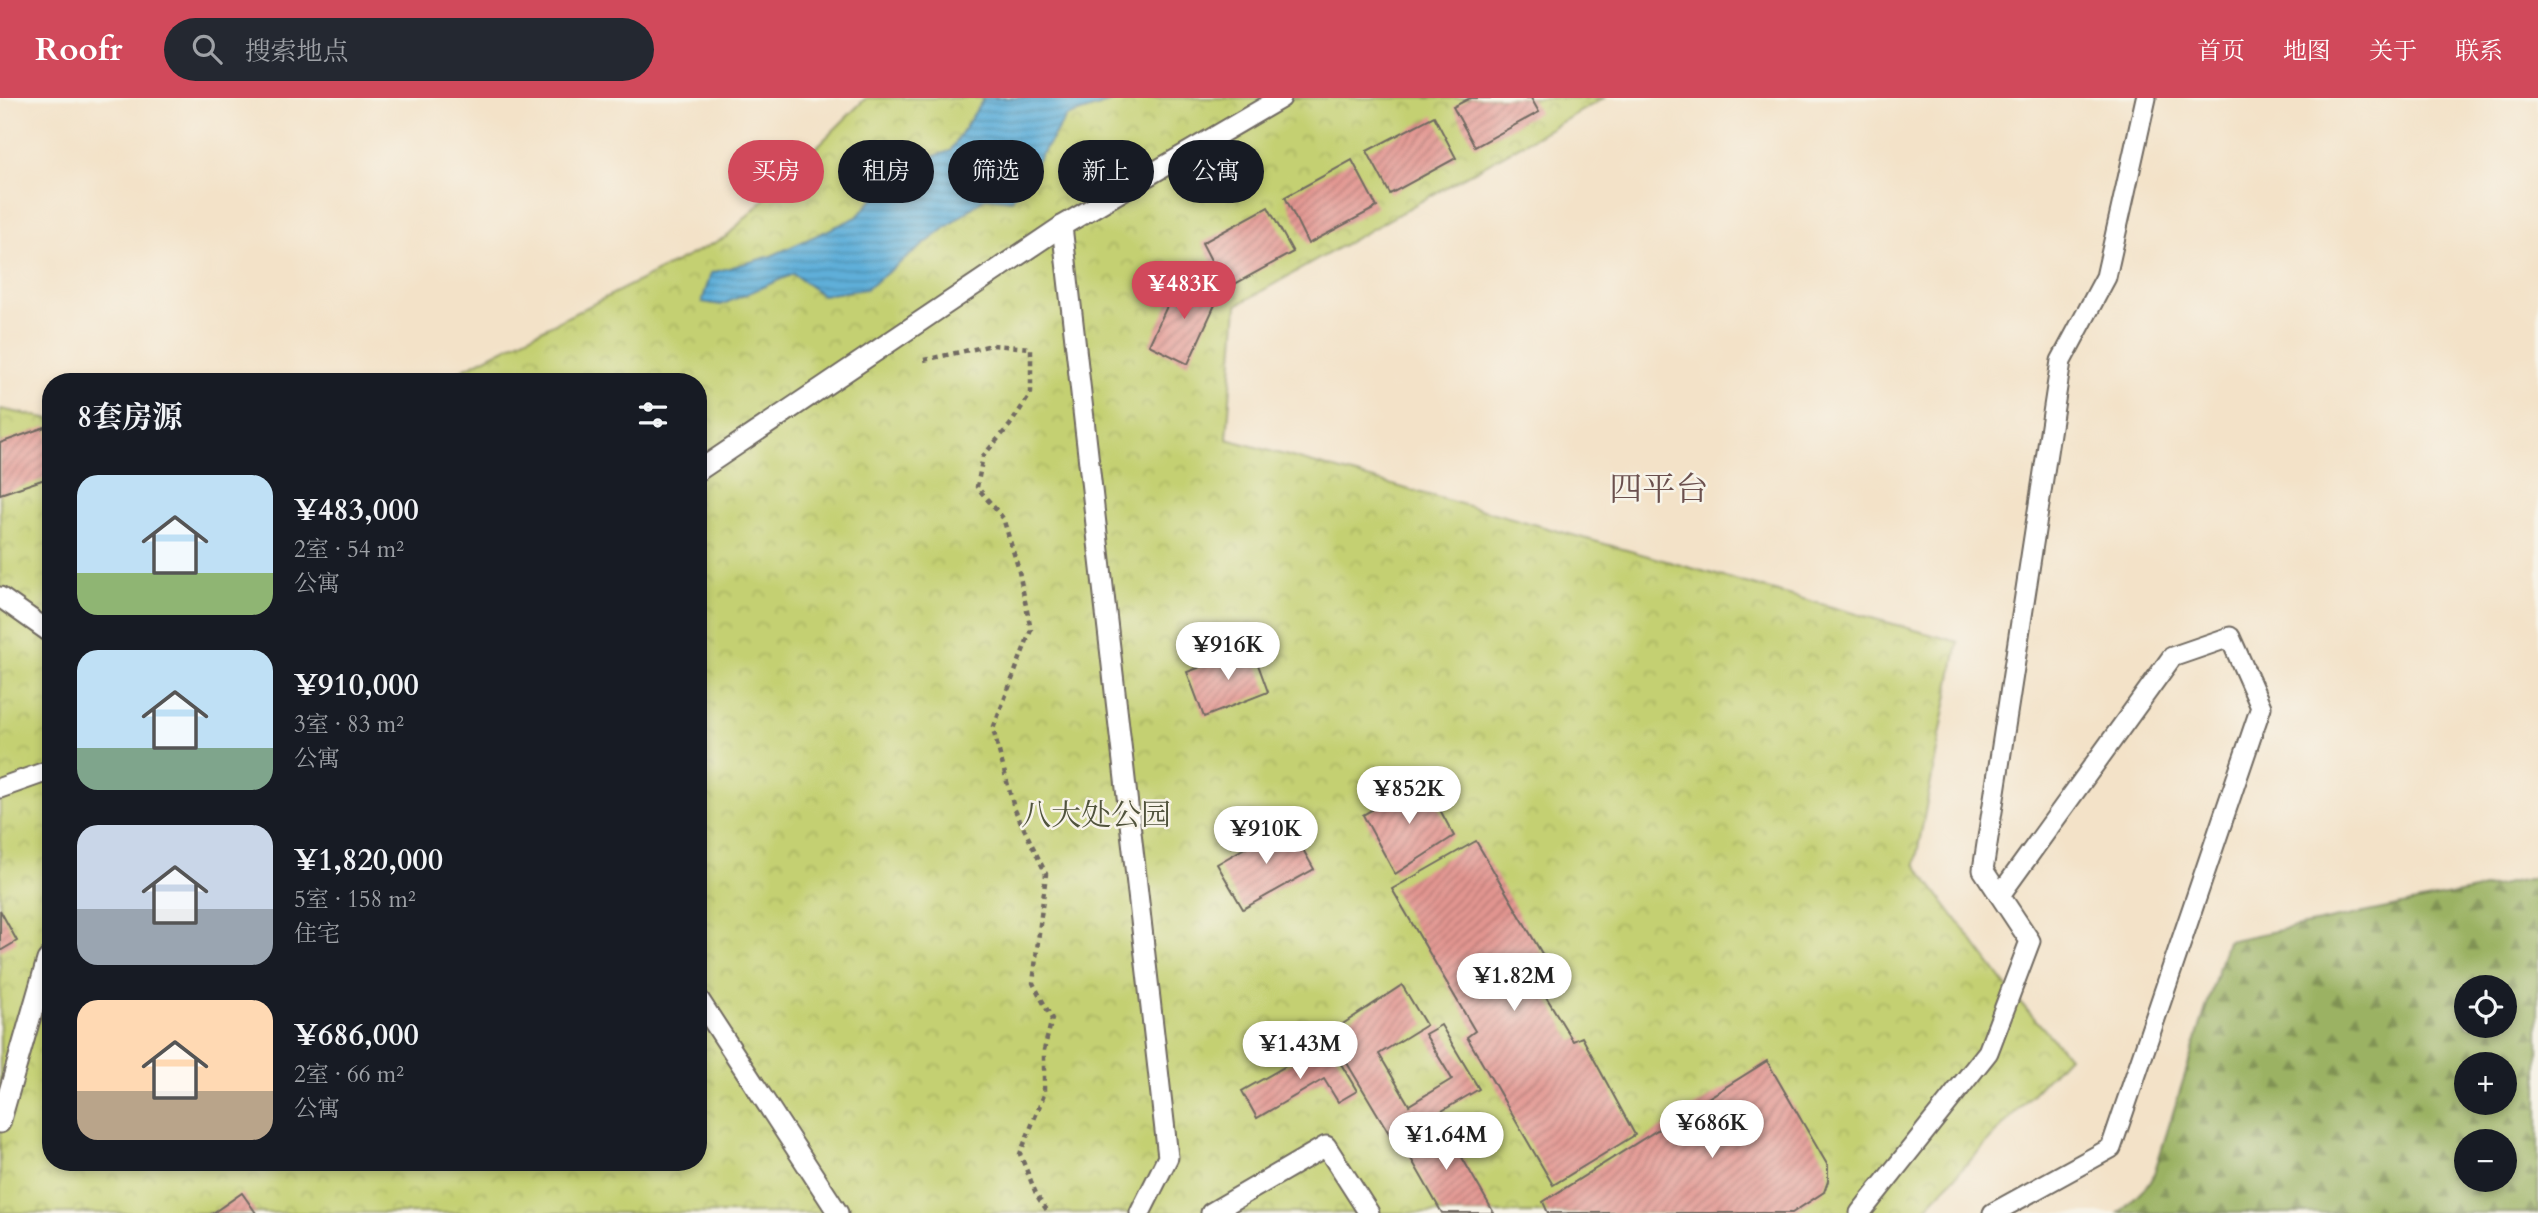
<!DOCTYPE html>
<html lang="zh">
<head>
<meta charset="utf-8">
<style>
	body { margin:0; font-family:Cardo,"Noto Serif SC",serif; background:#242831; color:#f1f3f6; height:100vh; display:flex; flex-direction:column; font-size:26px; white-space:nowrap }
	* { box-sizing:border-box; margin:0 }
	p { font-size:23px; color:#9ea1a6 }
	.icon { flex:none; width:38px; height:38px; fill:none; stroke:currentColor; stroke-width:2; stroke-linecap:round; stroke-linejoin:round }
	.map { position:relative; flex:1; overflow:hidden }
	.panel { position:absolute; left:42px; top:275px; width:665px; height:798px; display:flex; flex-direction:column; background:#171b24; border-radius:28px; box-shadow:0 4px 10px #0003 }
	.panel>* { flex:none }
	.banner { position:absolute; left:728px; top:42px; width:665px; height:63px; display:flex; gap:14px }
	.tools { position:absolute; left:2454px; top:877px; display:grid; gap:14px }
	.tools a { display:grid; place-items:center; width:63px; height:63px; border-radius:50%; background:#171b24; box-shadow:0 4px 10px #0003; font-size:35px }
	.price { position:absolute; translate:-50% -60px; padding:0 16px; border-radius:24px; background:#fff; color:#222; font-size:23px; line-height:46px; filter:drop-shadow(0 2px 4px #0008) }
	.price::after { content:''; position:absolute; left:50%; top:42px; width:21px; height:16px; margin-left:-10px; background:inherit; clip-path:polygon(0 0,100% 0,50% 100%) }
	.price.selected { background:#d1495b; color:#fff }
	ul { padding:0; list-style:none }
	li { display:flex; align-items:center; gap:21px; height:175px; padding:0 35px }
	li span { display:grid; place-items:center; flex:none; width:196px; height:140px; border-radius:21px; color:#555 }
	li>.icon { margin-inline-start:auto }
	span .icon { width:84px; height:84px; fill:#fffc; stroke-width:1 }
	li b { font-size:30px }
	h2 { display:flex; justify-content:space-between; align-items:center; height:84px; padding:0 35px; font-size:30px }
	.pill { padding:0 24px; border-radius:32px; background:#171b24; box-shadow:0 4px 10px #0003; font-size:24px; line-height:63px }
	.pill.selected { background:#d1495b; color:#fff }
	header { display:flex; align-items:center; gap:42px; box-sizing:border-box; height:98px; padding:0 35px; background:#d1495b; color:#fff }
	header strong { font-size:33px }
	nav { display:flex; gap:38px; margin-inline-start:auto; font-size:24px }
	.search { width:490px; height:63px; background:#242831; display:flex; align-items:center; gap:18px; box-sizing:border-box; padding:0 24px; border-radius:38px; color:#9ea1a6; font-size:26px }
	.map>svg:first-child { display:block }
</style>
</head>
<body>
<header>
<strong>Roofr</strong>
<div class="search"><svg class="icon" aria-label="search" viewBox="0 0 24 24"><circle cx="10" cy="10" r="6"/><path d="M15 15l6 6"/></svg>搜索地点</div>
<nav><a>首页</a><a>地图</a><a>关于</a><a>联系</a></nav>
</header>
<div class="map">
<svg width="2538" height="1115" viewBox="0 0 2538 1115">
	<defs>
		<pattern id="forest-firs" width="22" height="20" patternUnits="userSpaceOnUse" patternTransform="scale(1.75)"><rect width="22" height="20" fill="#9bb264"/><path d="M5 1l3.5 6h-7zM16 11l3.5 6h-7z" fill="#7f9153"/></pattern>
		<pattern id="park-crowns" width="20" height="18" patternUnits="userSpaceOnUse" patternTransform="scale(1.75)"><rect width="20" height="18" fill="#c4d072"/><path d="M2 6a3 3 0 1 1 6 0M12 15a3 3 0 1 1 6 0" fill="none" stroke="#a9b363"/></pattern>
		<pattern id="water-rules" width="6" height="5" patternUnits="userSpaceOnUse" patternTransform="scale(1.75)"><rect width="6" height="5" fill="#5eafd9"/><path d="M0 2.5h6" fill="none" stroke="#4e8fb0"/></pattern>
		<pattern id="building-hatch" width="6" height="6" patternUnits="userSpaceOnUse" patternTransform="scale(1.75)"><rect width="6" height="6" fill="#e29590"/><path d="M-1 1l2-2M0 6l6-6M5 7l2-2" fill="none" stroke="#b77a76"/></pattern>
	</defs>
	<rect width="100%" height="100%" fill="#f7f3e8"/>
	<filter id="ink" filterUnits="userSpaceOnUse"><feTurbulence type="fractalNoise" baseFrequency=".0143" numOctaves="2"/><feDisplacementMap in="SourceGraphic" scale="14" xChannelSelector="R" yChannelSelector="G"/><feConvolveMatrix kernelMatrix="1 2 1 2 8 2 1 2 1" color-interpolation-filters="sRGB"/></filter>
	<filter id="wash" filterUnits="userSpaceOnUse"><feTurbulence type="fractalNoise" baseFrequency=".00686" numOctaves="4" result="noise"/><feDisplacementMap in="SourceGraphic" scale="28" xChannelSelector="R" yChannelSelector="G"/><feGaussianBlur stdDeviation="1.57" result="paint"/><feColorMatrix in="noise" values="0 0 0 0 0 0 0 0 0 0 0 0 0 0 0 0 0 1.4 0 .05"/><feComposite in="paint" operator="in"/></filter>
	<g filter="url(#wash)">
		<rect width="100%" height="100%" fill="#f3e2c8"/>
		<path fill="url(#forest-firs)" stroke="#636e48" stroke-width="2" fill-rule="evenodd" d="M2538,779V1115H2119L2152,1082L2227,843ZM2466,889H2504V928H2466ZM2466,966H2504V1004H2466ZM2466,1043H2504V1082H2466Z"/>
		<polygon fill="url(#park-crowns)" stroke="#787e4e" stroke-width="2" points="866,0 1604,0 1237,207 1227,341 1958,544 1915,766 2011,894 2068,958 1921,1115 0,1115 0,311 51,321 51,1064 698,1064 698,284 440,283 726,139"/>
		<polygon fill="url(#water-rules)" stroke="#446d82" stroke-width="2" points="984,0 1123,0 1066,19 1012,102 986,99 866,191 822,197 793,176 721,207 702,204 711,175 771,158 857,119 902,68 950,53"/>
		<g id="blocks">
			<g fill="url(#building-hatch)">
				<polygon points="1470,0 1531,0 1539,14 1475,49 1453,9"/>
				<polygon points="1434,18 1456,60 1390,96 1367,53"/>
				<polygon points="1352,62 1377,109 1308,146 1285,99"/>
				<polygon points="1268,109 1293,154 1226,191 1202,145"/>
				<polygon points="1180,180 1219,198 1188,266 1149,247"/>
				<polygon points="48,328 51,379 0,396 0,345"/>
				<polygon points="1252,550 1268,594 1204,619 1187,574"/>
				<polygon points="1424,682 1454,738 1395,776 1363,717"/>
				<polygon points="1288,725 1314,771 1243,811 1217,766"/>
				<polygon points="1476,743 1558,883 1542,892 1573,943 1582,939 1635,1037 1553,1087 1467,939 1475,933 1392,791"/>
				<polygon points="0,812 17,843 0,853"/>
				<polygon points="1402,887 1426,927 1379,956 1409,1007 1452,981 1425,936 1441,927 1479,991 1393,1042 1329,935"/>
				<polygon points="1328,944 1357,993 1338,1004 1324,981 1257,1020 1242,993"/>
				<polygon points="1767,963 1828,1068 1828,1083 1824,1094 1792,1115 1548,1115 1543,1104"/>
				<polygon points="1441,1023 1494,1115 1442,1115 1402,1045"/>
				<polygon points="242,1095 256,1115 213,1115"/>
			</g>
		</g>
	</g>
	<g filter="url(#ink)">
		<use href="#blocks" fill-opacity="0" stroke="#716b62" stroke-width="2"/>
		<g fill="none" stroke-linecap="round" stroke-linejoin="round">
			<defs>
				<g id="service">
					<polyline points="1062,128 1168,1059 1140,1115"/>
					<polyline points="698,373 1062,128 1281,0"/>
					<polyline points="0,499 51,535"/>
					<polyline points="0,690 51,672"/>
					<polyline points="698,900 838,1115"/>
					<polyline points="0,1025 47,862 51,857"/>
					<polyline points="1211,1115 1326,1048 1369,1115"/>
					<polyline points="1860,1115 1988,954 2030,843 1983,772 2061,263 2106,179 2146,0"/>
					<polyline points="1993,1115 2111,1050 2261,609 2230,539 2172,559 2000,797"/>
				</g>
			</defs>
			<use href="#service" stroke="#716b62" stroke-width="23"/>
			<polyline stroke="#716b62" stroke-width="4.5" stroke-dasharray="5 5" stroke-linecap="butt" points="924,262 992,247 1031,250 1031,295 1010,327 983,358 977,389 1003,420 1018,469 1031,532 993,631 1014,710 1046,776 1033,885 1052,921 1044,952 1044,997 1020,1056 1037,1098 1049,1115"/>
			<use href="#service" stroke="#fff" stroke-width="19"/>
		</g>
	</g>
	<g text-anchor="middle" stroke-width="5" stroke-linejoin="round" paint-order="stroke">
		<g font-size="30" fill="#51543d" stroke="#f7f3e8">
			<text x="1096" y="727">八大处公园</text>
		</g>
		<g font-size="33" fill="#6b504e" stroke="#f7f3e8">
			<text x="1659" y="402">四平台</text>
		</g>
	</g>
</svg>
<div class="tools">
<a><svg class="icon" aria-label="locate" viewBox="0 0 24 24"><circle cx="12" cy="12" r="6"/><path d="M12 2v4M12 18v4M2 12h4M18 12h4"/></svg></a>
<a>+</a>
<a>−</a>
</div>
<b class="price selected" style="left:1184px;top:223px">¥483K</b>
<b class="price" style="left:1228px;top:584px">¥916K</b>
<b class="price" style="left:1409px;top:728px">¥852K</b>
<b class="price" style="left:1266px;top:768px">¥910K</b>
<b class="price" style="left:1514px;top:915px">¥1.82M</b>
<b class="price" style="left:1300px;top:983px">¥1.43M</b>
<b class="price" style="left:1712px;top:1062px">¥686K</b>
<b class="price" style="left:1446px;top:1074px">¥1.64M</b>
<div class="banner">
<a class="pill selected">买房</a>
<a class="pill">租房</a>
<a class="pill">筛选</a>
<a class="pill">新上</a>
<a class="pill">公寓</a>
</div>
<section class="panel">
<h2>8套房源<svg class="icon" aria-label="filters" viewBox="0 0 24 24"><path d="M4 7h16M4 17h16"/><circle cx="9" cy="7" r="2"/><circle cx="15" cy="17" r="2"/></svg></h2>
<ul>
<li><span style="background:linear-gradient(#bfe0f5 70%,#8fb573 0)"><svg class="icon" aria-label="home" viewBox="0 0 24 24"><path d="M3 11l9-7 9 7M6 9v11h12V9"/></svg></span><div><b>¥483,000</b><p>2室 · 54 m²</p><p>公寓</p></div></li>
<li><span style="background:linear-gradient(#bfe0f5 70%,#7fa58c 0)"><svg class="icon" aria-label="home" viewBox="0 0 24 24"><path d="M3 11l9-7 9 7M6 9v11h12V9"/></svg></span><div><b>¥910,000</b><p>3室 · 83 m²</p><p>公寓</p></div></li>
<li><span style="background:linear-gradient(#c9d6e8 60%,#9aa5b1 0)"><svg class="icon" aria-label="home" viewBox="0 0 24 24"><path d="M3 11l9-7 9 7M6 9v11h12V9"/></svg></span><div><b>¥1,820,000</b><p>5室 · 158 m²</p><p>住宅</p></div></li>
<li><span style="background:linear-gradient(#ffd9b3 65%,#b9a48a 0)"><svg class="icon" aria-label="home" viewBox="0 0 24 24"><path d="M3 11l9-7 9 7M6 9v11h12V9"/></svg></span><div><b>¥686,000</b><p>2室 · 66 m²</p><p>公寓</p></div></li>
</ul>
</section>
</div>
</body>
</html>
